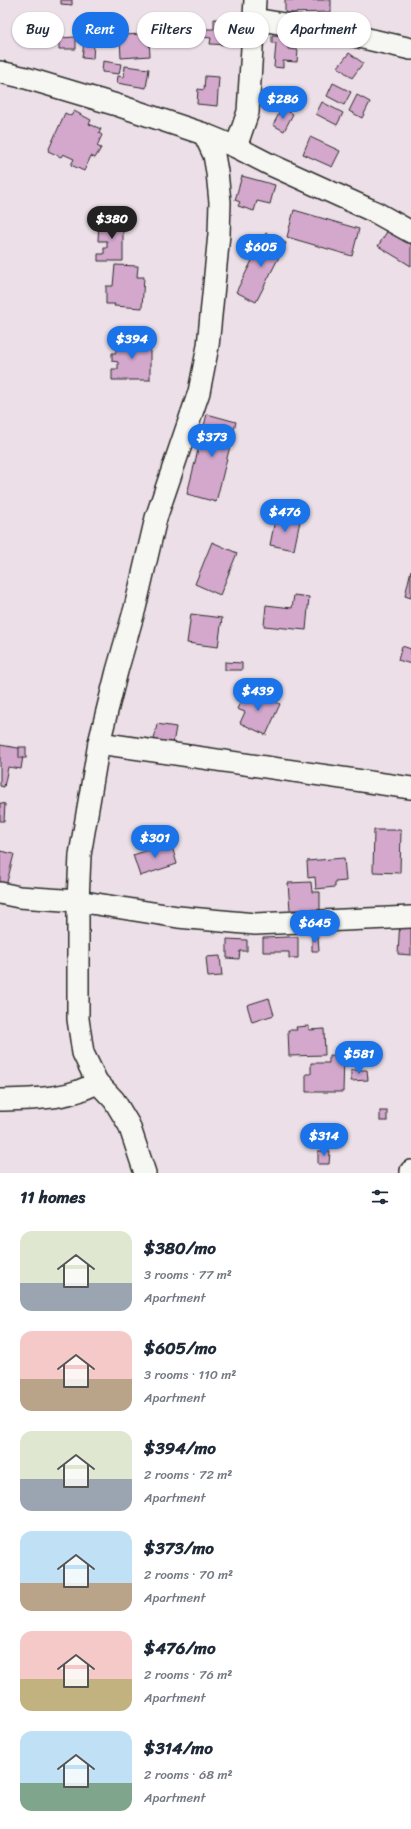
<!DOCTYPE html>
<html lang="en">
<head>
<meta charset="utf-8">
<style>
	body { margin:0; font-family:Sriracha,sans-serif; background:#f2f2f3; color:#1f2937; height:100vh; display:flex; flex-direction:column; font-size:15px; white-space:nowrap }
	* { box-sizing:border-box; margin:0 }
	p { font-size:13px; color:#747a83 }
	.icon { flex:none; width:22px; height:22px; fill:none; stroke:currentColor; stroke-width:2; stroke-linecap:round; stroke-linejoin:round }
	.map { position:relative; height:1173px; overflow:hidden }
	.drawer { display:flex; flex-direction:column; background:#fff; flex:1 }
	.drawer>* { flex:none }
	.guide { position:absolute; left:12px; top:12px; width:387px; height:36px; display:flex; gap:8px }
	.price { position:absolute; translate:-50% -34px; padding:0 9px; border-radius:14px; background:#1a73e8; color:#fff; font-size:13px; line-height:26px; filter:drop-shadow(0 1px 2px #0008) }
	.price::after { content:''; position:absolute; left:50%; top:24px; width:12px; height:9px; margin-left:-6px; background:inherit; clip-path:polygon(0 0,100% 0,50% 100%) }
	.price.on { background:#222; color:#fff }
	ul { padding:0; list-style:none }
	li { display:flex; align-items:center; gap:12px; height:100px; padding:0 20px }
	li span { display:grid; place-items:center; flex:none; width:112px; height:80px; border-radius:12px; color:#555 }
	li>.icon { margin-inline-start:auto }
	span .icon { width:48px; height:48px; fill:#fffc; stroke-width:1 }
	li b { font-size:17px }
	h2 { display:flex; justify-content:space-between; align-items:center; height:48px; padding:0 20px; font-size:17px }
	.tag { padding:0 14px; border-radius:18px; background:#fff; box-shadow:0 1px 3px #0004; font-size:14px; line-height:36px }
	.tag.on { background:#1a73e8; color:#fff }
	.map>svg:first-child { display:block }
</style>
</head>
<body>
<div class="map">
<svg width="411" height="1173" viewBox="0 0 411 1173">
	<rect width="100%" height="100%" fill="#ecdfe7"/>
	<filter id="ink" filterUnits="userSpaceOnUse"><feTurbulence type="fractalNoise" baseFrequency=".025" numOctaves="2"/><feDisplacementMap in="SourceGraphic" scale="8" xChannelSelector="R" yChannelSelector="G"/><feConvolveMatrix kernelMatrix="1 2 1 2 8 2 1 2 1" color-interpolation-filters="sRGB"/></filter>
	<g filter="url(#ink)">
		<g fill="#d3a8cc" stroke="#2b2b2b">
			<polygon points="61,0 72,0 72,5 61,4"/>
			<polygon points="285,0 331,0 331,12 285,13"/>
			<polygon points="214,19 231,20 230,45 210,44 211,38 202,37 202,29 214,29"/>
			<polygon points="142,34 143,40 149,40 150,56 121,58 120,39 123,38 123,35"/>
			<polygon points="272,35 289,36 288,49 298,50 297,62 283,61 283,68 274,67 276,43 272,43"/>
			<polygon points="76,37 76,49 59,49 59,38"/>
			<polygon points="84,42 94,43 93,59 82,58"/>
			<polygon points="349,53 363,63 352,78 338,67"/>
			<polygon points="103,61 121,64 119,74 102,72"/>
			<polygon points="125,66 149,69 146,88 117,83 118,76 124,77"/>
			<polygon points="205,76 219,77 217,106 197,104 198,89 204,90"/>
			<polygon points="333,83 351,92 344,105 327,96"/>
			<polygon points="357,95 370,102 362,118 349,111"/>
			<polygon points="322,102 343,113 337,125 316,114"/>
			<polygon points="282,108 293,114 284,131 273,125"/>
			<polygon points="74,111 91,120 89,124 101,129 99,133 102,135 97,146 101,148 95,158 91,156 84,171 71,165 74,159 63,154 61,157 48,151 65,113 71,116"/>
			<polygon points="310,137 340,151 332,167 303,154"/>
			<polygon points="242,176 275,185 270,204 257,201 254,211 238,206 240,202 235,200"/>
			<polygon points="294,210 359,229 352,256 287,237"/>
			<polygon points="99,221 123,221 123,261 98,261 98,254 104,254 104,248 107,248 107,241 98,241"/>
			<polygon points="388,230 411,244 411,266 378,246"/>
			<polygon points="266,233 286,243 256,302 236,292"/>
			<polygon points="115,265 138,266 137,277 144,277 142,308 114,306 115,304 106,304 106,286 113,286"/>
			<polygon points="116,339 150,339 150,380 112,380 112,369 118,369 118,362 112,361 112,353 116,353"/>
			<polygon points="207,414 236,422 216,502 187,494"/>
			<polygon points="276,515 300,521 294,550 270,545"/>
			<polygon points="212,542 237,553 220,595 195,584"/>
			<polygon points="411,570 411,598 405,596"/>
			<polygon points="294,595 309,597 306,630 264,626 266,605 292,608"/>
			<polygon points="191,614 222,618 218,647 187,643"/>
			<polygon points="402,646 411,649 411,664 398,660"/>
			<polygon points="225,662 242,663 242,670 225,670"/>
			<polygon points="247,689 280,704 266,735 240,723 245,712 237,709"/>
			<polygon points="157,724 176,727 173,744 154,740"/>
			<polygon points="0,745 24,749 21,769 8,767 4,787 0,786"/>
			<rect x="19" y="747" width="7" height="11"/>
			<polygon points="0,803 5,804 4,821 0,821"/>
			<polygon points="374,830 401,830 400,873 373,872"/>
			<polygon points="171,843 177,864 140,876 133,855"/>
			<polygon points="0,851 14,854 6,886 0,885"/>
			<polygon points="344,858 346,881 335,882 335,887 316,889 315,877 308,878 307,861"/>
			<polygon points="311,882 312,892 320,892 320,910 290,910 288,883"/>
			<polygon points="400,919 411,920 411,955 398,954"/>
			<polygon points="288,937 298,937 298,958 289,958 289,952 263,952 263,938"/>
			<polygon points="312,937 318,937 319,951 312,951"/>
			<polygon points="227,939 247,940 247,951 240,951 239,959 227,958"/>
			<polygon points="220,956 222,976 208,977 206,957"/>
			<polygon points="269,998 274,1015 252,1022 247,1005"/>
			<polygon points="309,1026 309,1030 324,1029 325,1055 289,1056 288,1030 297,1030 296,1027"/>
			<polygon points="329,1055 344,1056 343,1092 306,1092 306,1074 311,1074 311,1063 329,1063"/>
			<polygon points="351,1070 367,1070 368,1080 351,1081"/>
			<rect x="380" y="1111" width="7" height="10"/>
			<polygon points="318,1151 330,1151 329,1164 318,1164"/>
		</g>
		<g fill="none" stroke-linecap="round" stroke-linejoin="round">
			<defs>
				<g id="minor">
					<polyline points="254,19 346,34 411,49"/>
					<polyline points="0,72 26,78 120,106 204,134 236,147 269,164 375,212 411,232"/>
					<polyline points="236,147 248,112 255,0"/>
					<polyline points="99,743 411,788"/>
					<polyline points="0,893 19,897 78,901 178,917 255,924 411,917"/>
					<path d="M0,1100C32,1099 70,1100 97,1082"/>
					<polyline points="145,1173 129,1125 114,1100 97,1082 83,1053 78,1019 78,901 80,855 99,743 117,671 135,608 156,518 199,392 208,346 219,234 220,202 217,172 214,155 204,134"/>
					<polyline points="411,1173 411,1171"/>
				</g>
			</defs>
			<use href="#minor" stroke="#2b2b2b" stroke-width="24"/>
			<use href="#minor" stroke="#f6f6f2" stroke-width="21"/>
		</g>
	</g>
</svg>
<b class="price" style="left:283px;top:120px">$286</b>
<b class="price on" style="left:112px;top:240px">$380</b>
<b class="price" style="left:261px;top:268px">$605</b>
<b class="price" style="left:132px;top:360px">$394</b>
<b class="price" style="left:212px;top:458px">$373</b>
<b class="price" style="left:285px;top:533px">$476</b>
<b class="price" style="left:258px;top:712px">$439</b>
<b class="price" style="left:155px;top:859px">$301</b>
<b class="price" style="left:315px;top:944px">$645</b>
<b class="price" style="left:359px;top:1075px">$581</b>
<b class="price" style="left:324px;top:1157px">$314</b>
<div class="guide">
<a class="tag">Buy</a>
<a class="tag on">Rent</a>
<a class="tag">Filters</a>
<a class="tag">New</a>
<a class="tag">Apartment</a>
</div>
</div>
<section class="drawer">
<h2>11 homes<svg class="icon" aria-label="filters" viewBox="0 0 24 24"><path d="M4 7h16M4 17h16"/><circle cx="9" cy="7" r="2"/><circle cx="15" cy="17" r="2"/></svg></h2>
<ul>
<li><span style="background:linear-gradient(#dfe7d0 65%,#9aa5b1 0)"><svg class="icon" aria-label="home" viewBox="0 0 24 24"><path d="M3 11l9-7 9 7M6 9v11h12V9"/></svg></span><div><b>$380/mo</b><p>3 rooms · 77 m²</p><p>Apartment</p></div></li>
<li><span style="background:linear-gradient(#f6c9c9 60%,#b9a48a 0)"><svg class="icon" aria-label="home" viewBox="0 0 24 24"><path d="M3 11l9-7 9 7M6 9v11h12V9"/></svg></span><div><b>$605/mo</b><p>3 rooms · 110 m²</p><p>Apartment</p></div></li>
<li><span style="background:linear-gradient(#dfe7d0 60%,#9aa5b1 0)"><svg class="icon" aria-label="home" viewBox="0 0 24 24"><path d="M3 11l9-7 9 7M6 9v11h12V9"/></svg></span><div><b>$394/mo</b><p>2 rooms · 72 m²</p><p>Apartment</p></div></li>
<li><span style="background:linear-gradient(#bfe0f5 65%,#b9a48a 0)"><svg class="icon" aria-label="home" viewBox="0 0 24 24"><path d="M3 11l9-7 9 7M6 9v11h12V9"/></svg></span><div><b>$373/mo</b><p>2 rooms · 70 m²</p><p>Apartment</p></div></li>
<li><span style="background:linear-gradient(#f6c9c9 60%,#c2b280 0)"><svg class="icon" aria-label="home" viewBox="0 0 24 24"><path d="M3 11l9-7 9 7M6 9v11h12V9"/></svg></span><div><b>$476/mo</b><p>2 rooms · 76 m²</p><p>Apartment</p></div></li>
<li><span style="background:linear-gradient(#bfe0f5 65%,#7fa58c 0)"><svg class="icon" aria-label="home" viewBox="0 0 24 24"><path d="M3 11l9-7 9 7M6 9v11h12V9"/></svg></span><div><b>$314/mo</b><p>2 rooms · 68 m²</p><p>Apartment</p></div></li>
</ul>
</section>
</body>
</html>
